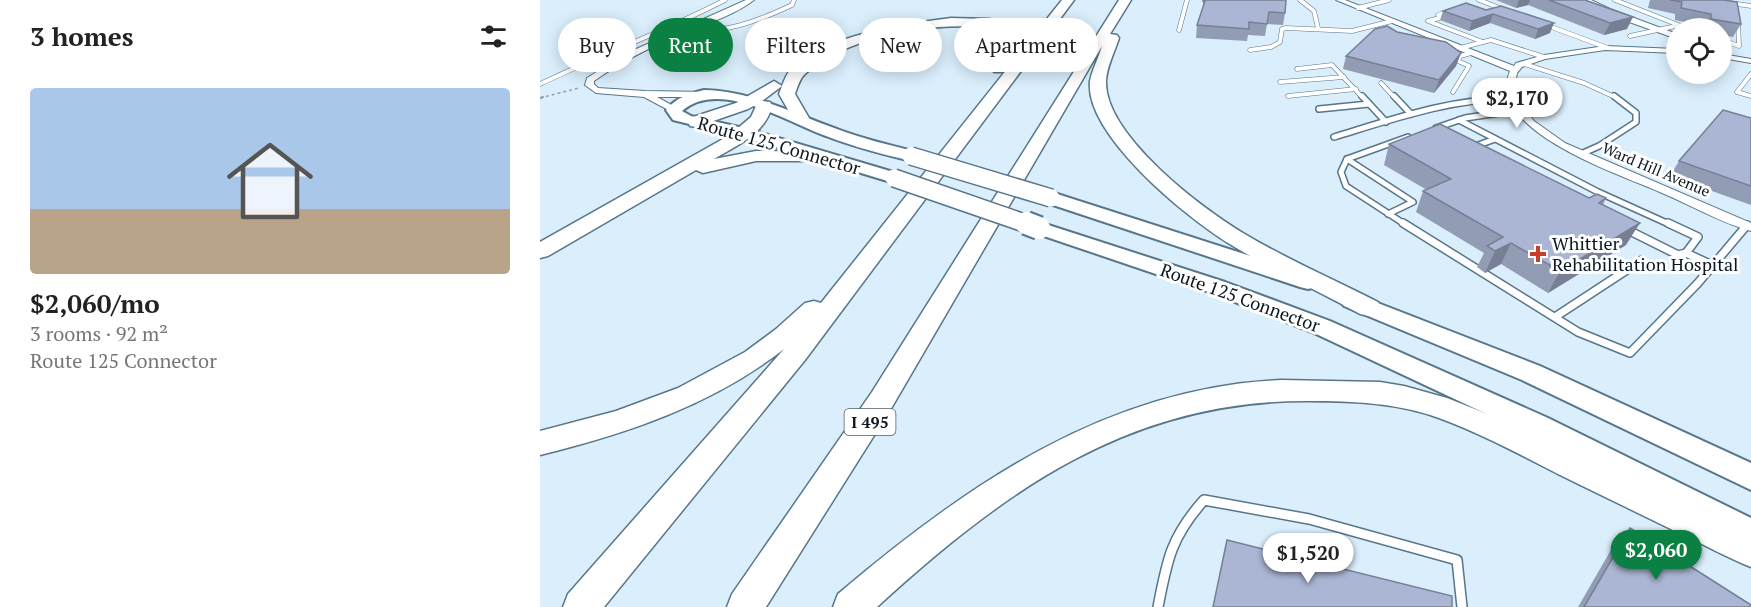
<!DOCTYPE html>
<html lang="en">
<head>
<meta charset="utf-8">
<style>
	body { margin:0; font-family:"PT Serif",serif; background:#f2f2f2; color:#222; height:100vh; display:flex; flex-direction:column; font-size:22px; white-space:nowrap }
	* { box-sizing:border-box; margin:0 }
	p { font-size:20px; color:#767676 }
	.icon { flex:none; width:33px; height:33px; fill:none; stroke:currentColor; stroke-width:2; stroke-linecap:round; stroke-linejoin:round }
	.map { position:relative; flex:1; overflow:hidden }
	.panel { display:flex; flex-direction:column; background:#fff; width:540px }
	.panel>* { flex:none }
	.guide { position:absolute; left:18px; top:18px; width:570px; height:54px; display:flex; gap:12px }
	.tools { position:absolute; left:1126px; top:18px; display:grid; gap:12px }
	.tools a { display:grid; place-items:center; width:66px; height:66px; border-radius:50%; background:#fff; box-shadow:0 3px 15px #0003; font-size:30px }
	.price { position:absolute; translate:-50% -51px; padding:0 14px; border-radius:21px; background:#fff; color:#222; font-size:20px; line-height:39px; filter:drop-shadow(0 2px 3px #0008) }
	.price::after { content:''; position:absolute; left:50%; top:36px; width:18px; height:14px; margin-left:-9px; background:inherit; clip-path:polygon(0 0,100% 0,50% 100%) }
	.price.on { background:#0b8043; color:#fff }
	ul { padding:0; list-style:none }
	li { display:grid; align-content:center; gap:12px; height:318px; padding:0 30px }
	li+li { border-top:2px solid #e0e0e0 }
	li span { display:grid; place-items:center; height:186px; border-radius:6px; color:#555 }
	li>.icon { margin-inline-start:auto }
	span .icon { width:108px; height:108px; fill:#fffc; stroke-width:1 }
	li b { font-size:26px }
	h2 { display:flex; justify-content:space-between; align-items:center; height:72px; padding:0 30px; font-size:26px }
	.tag { padding:0 21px; border-radius:27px; background:#fff; box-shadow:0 3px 15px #0003; font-size:21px; line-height:54px }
	.tag.on { background:#0b8043; color:#fff }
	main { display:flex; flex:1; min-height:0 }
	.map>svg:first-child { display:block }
</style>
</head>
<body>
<main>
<section class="panel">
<h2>3 homes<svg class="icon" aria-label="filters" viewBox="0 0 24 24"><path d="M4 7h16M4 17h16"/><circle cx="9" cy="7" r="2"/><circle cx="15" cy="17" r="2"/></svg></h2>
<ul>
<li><span style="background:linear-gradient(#a9c7e8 65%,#b9a48a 0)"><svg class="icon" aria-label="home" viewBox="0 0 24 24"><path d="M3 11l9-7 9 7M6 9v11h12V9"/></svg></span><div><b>$2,060/mo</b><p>3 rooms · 92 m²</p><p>Route 125 Connector</p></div></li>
</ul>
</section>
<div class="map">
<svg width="1211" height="607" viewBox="0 0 1211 607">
	<rect width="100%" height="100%" fill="#daeefc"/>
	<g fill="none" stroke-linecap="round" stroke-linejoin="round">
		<defs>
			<g id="service-far3">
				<polyline points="760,0 774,11 778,28"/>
				<polyline points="939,0 965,10"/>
				<polyline points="1075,0 1146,28"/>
				<polyline points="1190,3 1211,6"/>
				<polyline points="818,8 849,0"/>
				<polyline points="909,11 898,15 903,17 888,21 943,42"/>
				<polyline points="1006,25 1068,48"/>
				<path d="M143,30C184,34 216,22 252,5L254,0"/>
				<polyline points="639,30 647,0"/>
				<polyline points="1090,36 1136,26"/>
				<path d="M121,40C135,42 154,47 163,33"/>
				<polyline points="1182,40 1199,46 1198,22"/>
				<polyline points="920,48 951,40 1004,57"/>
				<polyline points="710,50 731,47 740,42 742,29 746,28 812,31 852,21"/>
				<polyline points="984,64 1044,83 1077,98"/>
				<polyline points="757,69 792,65 823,98"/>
				<polyline points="1211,74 1197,92 1211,96"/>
				<polyline points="740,82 804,77"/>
				<polyline points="841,83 855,98"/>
				<path d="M0,84C61,55 125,31 185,0"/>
				<polyline points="913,92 929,66 918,61 920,56 931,53"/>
				<polyline points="748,96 816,89"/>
			</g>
			<g id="service-far2">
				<polyline points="822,96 846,122"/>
				<polyline points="854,96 871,114"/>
				<polyline points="779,109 829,104"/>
				<polyline points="919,120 1058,192 1131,225"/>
				<polyline points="896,128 925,118 979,110"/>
				<path d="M794,137C853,119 910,99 972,98"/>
				<polyline points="933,147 955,139"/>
				<polyline points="1041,154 1059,146 1096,122 1096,113 1074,96"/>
				<polyline points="807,159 801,172 806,186 866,225"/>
				<polyline points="848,214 873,202 807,159 868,137"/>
			</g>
			<g id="service-far1">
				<polyline points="863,223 1038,332 1090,353 1158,283 1207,225"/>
				<polyline points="1128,223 1158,237 1146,253 1172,265"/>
				<polyline points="1086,229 1138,255 1146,253"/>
				<polyline points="1015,317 1102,260"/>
			</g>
			<path id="service" d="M618,607C627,560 631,537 664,500L769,519L917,560L922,607"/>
			<g id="minor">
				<path d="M206,0H214C196,14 170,23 148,31C115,45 83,60 54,81V84L58,88L105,91L169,92L173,95L172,97H117L137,108L139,110L134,113L104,97L56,93L45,85L47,78L85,54Z"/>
				<path d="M796,0H805L974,66L976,63L1004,55L1065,46L1137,49V53L1065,50L1005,59L982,67L977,73L974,90L976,98L994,121L1025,143L1211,223V231C1181,223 1151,205 1122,193C1082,175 944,131 970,71Z"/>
				<polygon points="1043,0 1051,0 1070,9 1137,34 1137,39 1064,13"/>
				<polygon points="1182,54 1211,59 1211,63 1182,58"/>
			</g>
			<g id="trunk">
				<path d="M164,90C212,91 252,113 297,129C323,139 350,145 377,152L380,156L377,160L371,161C342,154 314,147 286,136C247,122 179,78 142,111L151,116L212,130L360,174L363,178L360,182L354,183L202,137L133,120L126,110C137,97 148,94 164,90Z"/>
				<polygon points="511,192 776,277 779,282 776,287 768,289 760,287 504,202 502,198 504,194"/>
				<polygon points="499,222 685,282 790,321 1008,418 1211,518 1211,548 989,434 774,333 669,292 492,232 489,228 492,224"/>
				<polygon points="812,293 1000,366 1211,463 1211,490 982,380 804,306 801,301 804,296"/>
			</g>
			<g id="motorway">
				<path d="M522,0H534L265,360L64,607H23L28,594L244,349C172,405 88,433 0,455V431L76,411L138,388L205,352L236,329L265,303L274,301L281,303Z"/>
				<path d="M579,0H591L570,34L577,35L579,38C575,51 566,68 566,82C565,135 661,208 703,233C746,259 793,279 838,302L841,308L838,314L829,316L820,314C777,290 730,269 688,243C646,217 544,134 550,81C552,70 559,57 562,46L352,407L226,607H187L192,594L332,392Z"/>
				<path d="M411,18L449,19L480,27L482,41L464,72H454L452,69L468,41V32C415,16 306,34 265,74C260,78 257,88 255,94L269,118L267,122H255L239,94C242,87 245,75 251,69C285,35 365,24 411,18Z"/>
				<path d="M234,81L242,86L222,101L230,102L232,105C227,133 196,146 174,159L216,151L283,152L289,153L292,157L289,161H216L163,173L156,170L8,256L0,258V242L190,135L211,117L217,104L208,109L156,127L150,126L148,122L150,118L196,103Z"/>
				<path d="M742,380L840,382L864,386L907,398L980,427L1211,534V567C1188,558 1167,546 1145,536C1103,515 1060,495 1018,474C979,454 940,433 899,418C857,403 813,401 769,401C590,400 465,490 337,607H293L298,594C426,485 568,387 742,380Z"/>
			</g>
		</defs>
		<use href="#service-far3" stroke="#57768a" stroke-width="5"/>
		<use href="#service-far2" stroke="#57768a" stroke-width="8"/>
		<use href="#service-far1" stroke="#57768a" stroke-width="10"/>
		<use href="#service" stroke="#57768a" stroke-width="12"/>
		<use href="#minor" stroke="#57768a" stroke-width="2"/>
		<use href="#trunk" stroke="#57768a" stroke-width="4"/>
		<use href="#motorway" stroke="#57768a" stroke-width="3"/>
		<polyline stroke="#90a1ae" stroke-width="1.5" stroke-dasharray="3 3" stroke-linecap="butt" points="0,98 39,88"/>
		<polyline stroke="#90a1ae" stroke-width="2" stroke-dasharray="4 4" stroke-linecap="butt" points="0,98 6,96"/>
		<use href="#service-far3" stroke="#fff" stroke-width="4"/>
		<use href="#service-far2" stroke="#fff" stroke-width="5"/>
		<use href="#service-far1" stroke="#fff" stroke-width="7"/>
		<use href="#service" stroke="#fff" stroke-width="9"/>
		<use href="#minor" fill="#fff" fill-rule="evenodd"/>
		<use href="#trunk" fill="#fff" fill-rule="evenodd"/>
		<use href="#motorway" fill="#fff" fill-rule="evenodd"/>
		<defs>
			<g id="trunk-bridge-far1">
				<polyline points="371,156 511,198"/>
				<polyline points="354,178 490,225"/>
			</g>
			<polyline id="trunk-bridge" points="486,223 499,228"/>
		</defs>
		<use href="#trunk-bridge-far1" stroke="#57768a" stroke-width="20" stroke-linecap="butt"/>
		<use href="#trunk-bridge" stroke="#57768a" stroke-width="26" stroke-linecap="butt"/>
		<use href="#trunk-bridge-far1" stroke="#fff" stroke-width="17"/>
		<use href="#trunk-bridge" stroke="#fff" stroke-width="22"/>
	</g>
	<g fill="#929db5">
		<polygon points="663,0 745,13 743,25 727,24 725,36 708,35 707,41 656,38 657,25 663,8"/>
		<polygon points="956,0 1045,0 1087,29 1064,35 988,5 976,8"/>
		<polygon points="1110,0 1183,0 1201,24 1193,37 1182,35 1182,28 1164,28 1164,26 1135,20 1135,14 1108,8"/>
		<polygon points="926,3 1010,33 995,39 950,23 929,31 900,20 903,11"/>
		<polygon points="857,32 921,53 916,66 894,93 803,69 806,56"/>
		<polygon points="1211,118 1211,205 1130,176 1139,161"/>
		<polygon points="849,144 1049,198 1066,198 1063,205 1086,245 1008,293 961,264 945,273 937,267 944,253 876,212 883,191 887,190 844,165"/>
		<polygon points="1090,528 1211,607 1038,607 1075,543"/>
	</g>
	<g fill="#777f94">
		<polygon points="979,0 990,0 988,5 976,8"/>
		<polygon points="953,14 950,23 929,31 932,21"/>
		<polygon points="1093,17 1087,29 1064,35 1070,23"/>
		<polygon points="1014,23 1010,33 995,39 998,29"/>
		<polygon points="921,53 916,66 894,93 899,80"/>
		<polygon points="1100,223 1086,245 1008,293 1020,271"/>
		<polygon points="971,243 961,264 945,273 955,251"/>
	</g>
	<g fill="#aab6d3" stroke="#777f94" stroke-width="1.5">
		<polygon points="663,0 746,0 745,13 729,12 727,24 709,22 709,29 657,25 665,1 663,1"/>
		<polygon points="1009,0 1045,0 1093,17 1070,23"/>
		<polygon points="1130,0 1183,0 1197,2 1201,24 1171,19 1171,14 1141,8 1142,2"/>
		<polygon points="926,3 946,10 961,6 1014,23 998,29 953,14 932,21 903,11"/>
		<polygon points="847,26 857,32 906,42 921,53 899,80 806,56 835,29"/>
		<polygon points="1183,110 1211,118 1211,186 1139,161"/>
		<polygon points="900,124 1049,198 1057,194 1066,198 1059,203 1100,223 1020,271 971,243 955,251 947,246 963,237 883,191 911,179 849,144"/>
		<polygon points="1090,528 1211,605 1211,607 1044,607"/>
		<polygon points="687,540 912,596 912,607 673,607"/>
	</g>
	<path fill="#c93d2b" stroke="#fff" stroke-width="2" d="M995 245h6v6h6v6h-6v6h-6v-6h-6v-6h6z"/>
	<g text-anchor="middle" stroke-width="6" stroke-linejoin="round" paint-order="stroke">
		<g font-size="15" fill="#0b1720" stroke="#fff">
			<text transform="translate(1116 170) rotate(23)" y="5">Ward Hill Avenue</text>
		</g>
		<rect fill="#fff" stroke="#545d63" stroke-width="1.5" x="304.5" y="409" width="51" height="26" rx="4.5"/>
		<g font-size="16" font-weight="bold" fill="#0b1720">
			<text x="330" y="428">I 495</text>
		</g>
		<g font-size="18" fill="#0b1720" stroke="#fff">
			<text transform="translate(239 146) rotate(16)" y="6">Route 125 Connector</text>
			<text transform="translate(700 298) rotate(20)" y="6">Route 125 Connector</text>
		</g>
		<g font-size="18" fill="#0b1720" stroke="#fff" text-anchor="start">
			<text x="1012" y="250">Whittier<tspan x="1012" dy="21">Rehabilitation Hospital</tspan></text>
		</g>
	</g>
</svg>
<div class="tools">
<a><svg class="icon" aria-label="locate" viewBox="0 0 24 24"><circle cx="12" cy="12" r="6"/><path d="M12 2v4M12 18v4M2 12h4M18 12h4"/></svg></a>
</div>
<b class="price" style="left:977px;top:129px">$2,170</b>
<b class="price on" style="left:1116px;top:581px">$2,060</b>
<b class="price" style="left:768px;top:584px">$1,520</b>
<div class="guide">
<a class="tag">Buy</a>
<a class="tag on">Rent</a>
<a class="tag">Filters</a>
<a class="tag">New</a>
<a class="tag">Apartment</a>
</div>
</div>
</main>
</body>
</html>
